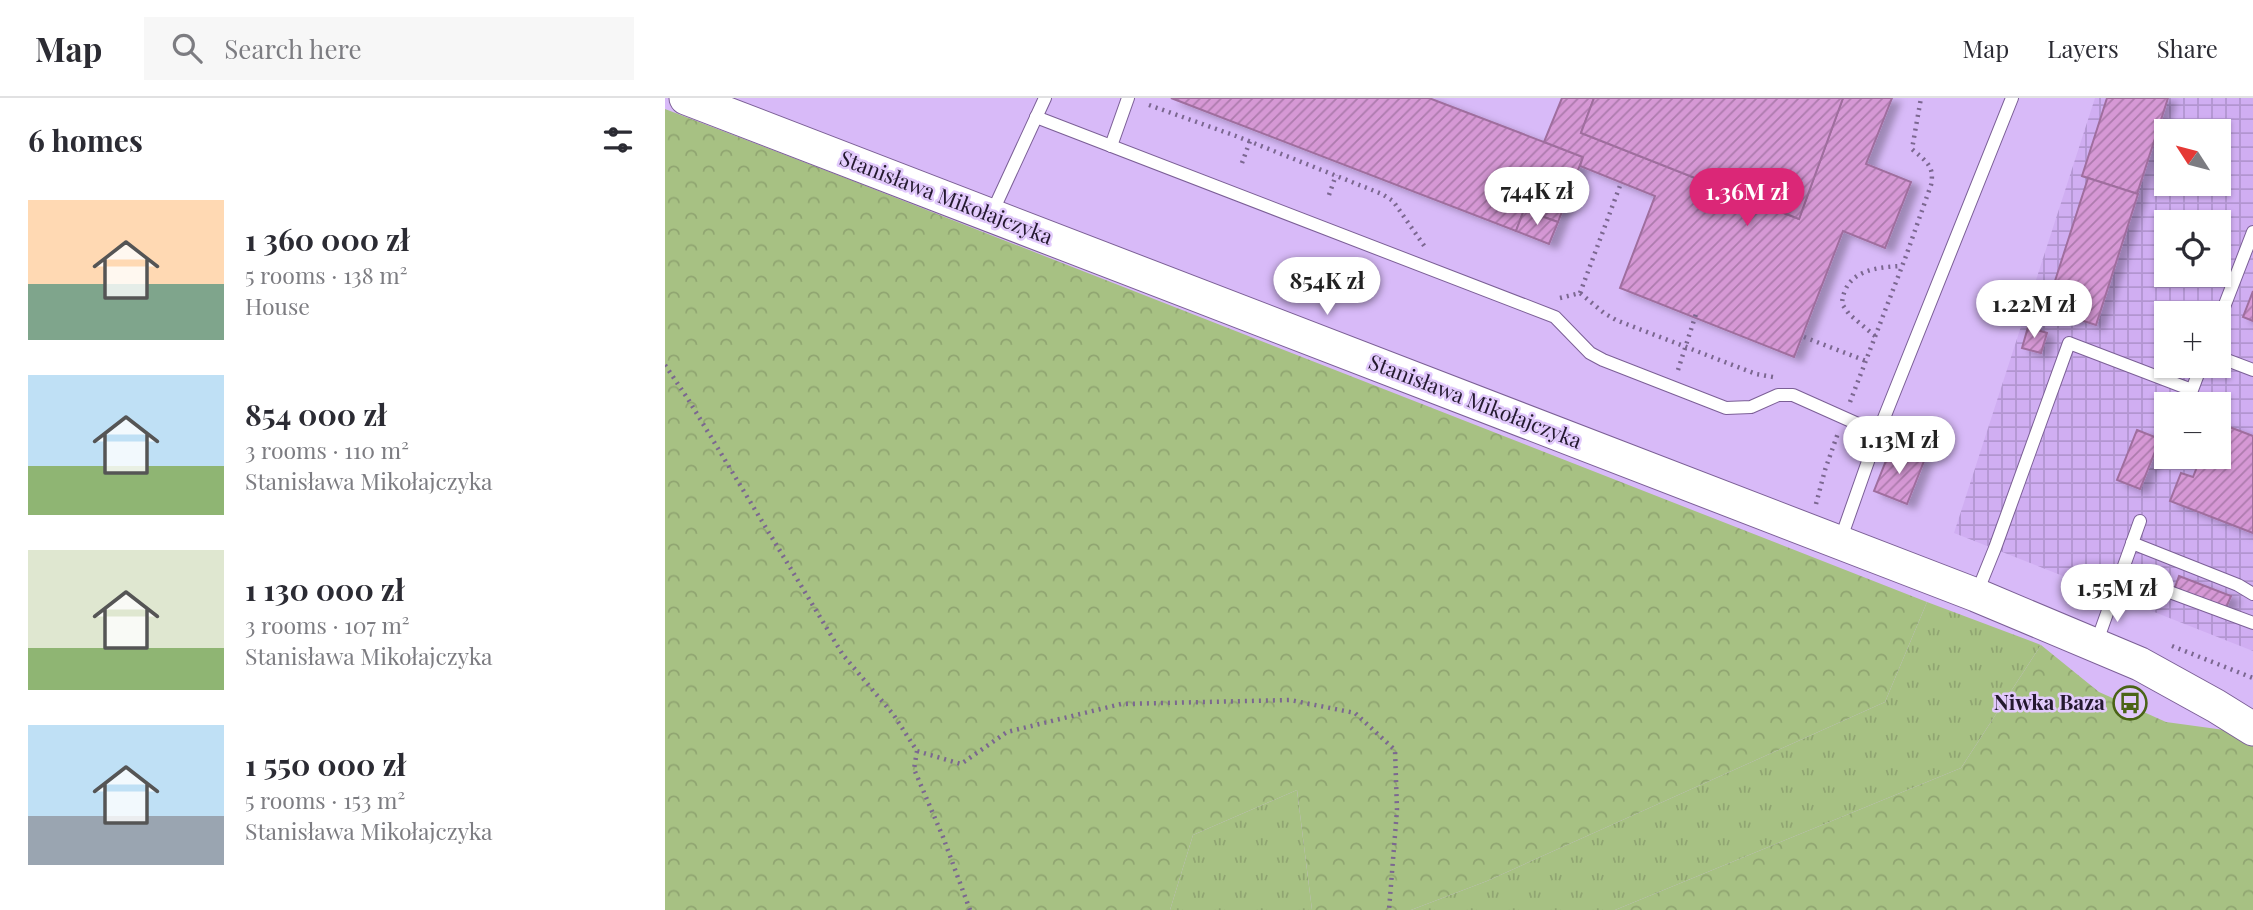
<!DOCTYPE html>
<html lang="en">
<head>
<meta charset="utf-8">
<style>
	body { margin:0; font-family:"Playfair Display",serif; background:#f7f7f7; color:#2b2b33; height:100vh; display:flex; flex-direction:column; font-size:26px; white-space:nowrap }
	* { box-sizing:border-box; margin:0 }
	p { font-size:23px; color:#7c7c81 }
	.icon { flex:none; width:38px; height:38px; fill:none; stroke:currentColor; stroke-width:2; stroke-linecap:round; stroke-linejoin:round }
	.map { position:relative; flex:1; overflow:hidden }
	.drawer { display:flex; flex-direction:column; background:#fff; width:665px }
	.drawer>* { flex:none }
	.needle { width:46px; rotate:306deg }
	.controls { position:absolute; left:1489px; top:21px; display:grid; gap:14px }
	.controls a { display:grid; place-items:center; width:77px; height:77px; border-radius:0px; background:#fff; box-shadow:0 2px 5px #0004; font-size:35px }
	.price { position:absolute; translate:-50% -60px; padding:0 16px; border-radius:24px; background:#fff; color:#222; font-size:23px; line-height:46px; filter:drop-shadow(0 2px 4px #0008) }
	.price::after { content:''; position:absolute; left:50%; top:42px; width:21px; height:16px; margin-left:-10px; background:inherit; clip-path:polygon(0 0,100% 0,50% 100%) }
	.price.on { background:#db2777; color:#fff }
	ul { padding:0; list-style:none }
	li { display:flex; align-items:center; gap:21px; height:175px; padding:0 28px }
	li span { display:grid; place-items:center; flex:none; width:196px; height:140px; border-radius:0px; color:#555 }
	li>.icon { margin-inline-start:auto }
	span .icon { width:84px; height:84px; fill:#fffc; stroke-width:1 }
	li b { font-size:30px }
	h2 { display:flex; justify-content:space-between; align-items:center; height:84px; padding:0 28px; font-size:30px }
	header { display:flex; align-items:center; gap:42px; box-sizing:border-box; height:98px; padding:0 35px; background:#fff; border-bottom:2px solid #e1e1e2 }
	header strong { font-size:33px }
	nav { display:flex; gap:38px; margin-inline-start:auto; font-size:24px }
	.search { width:490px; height:63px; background:#f7f7f7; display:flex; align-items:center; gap:18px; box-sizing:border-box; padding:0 24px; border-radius:0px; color:#7c7c81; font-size:26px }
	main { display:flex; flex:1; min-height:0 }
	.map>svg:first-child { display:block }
</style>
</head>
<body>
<header>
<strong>Map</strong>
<div class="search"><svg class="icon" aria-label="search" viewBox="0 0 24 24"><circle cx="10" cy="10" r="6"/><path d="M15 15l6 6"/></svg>Search here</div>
<nav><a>Map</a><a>Layers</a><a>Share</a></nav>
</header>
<main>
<section class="drawer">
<h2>6 homes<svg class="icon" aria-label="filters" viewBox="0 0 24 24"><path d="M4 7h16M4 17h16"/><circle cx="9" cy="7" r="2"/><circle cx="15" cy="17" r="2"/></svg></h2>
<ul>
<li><span style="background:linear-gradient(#ffd9b3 60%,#7fa58c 0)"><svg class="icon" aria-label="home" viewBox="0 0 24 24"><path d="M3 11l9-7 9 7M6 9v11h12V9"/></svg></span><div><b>1 360 000 zł</b><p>5 rooms · 138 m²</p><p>House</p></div></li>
<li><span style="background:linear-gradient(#bfe0f5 65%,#8fb573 0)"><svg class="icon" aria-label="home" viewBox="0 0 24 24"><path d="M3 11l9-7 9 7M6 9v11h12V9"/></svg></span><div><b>854 000 zł</b><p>3 rooms · 110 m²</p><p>Stanisława Mikołajczyka</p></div></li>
<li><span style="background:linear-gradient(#dfe7d0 70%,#8fb573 0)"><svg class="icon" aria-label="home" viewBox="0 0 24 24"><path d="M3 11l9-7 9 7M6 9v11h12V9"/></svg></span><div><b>1 130 000 zł</b><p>3 rooms · 107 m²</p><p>Stanisława Mikołajczyka</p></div></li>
<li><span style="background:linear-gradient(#bfe0f5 65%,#9aa5b1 0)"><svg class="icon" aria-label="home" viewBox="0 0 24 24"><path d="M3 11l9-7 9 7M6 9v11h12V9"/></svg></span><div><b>1 550 000 zł</b><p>5 rooms · 153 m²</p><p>Stanisława Mikołajczyka</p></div></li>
</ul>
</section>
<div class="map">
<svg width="1588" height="812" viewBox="0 0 1588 812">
	<defs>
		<pattern id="industrial-grid" width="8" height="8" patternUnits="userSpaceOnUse" patternTransform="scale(1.75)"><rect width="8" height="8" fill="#d0aef2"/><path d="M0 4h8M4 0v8" fill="none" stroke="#b295d0"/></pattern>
		<pattern id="grass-tufts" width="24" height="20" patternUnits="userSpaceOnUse" patternTransform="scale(1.75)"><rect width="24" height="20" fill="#a7c183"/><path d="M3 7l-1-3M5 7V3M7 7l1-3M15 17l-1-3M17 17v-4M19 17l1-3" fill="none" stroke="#90a571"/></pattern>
		<pattern id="forest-crowns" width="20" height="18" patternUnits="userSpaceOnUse" patternTransform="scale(1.75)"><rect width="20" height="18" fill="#a7c183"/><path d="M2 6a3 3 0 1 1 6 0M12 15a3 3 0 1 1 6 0" fill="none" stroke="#90a571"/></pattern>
		<pattern id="building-hatch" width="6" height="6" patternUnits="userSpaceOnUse" patternTransform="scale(1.75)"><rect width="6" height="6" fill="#d698d5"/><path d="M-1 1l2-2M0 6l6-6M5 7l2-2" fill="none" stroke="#ad7bad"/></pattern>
		<filter id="shadow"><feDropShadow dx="8" dy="4.5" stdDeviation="3.5" flood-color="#0004"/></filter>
	</defs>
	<rect width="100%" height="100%" fill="#d8baf8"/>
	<path fill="url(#industrial-grid)" fill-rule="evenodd" d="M1430,0H1588V553L1289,435ZM1502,33H1554V86H1502ZM1502,124H1554V177H1502ZM1502,215H1554V268H1502ZM1502,306H1554V359H1502Z"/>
	<g fill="url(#grass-tufts)">
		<polygon points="1262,504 1376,547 1296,670 950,812 746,812 822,783 1220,604"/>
		<polygon points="632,692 647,812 505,812 528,737"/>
	</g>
	<g fill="url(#forest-crowns)">
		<polygon points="0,11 183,81 1262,504 1220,604 822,783 746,812 647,812 632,692 528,737 505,812 0,812"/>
		<polygon points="1376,547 1434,594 1501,624 1574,634 1588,648 1588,812 950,812 1296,670"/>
	</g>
	<g fill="url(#building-hatch)" stroke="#9f6e9e" stroke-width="2" filter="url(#shadow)">
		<polygon points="506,0 764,0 918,59 893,124 859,112 851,133"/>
		<polygon points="897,0 929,0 916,35 1134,121 1178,0 1227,0 1201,66 1246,84 1220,150 1178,133 1129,259 955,190 990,98 915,68 918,59 879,44"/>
		<polygon points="929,0 1178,0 1134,121 916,35"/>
		<polygon points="1442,0 1503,0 1472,96 1417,78"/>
		<polygon points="1423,80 1473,96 1431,227 1381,211"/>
		<polygon points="859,112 893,124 884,146 851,133"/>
		<polygon points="1588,193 1588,223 1578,219"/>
		<polygon points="1363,229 1382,235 1376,255 1357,250"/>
		<polygon points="1554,325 1588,338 1588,435 1505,403 1516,375 1528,379 1536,359 1554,359"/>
		<polygon points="1472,332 1495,341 1475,391 1452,382"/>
		<polygon points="1226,350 1259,363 1242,406 1209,393"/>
		<polygon points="1514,478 1566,498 1560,512 1509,492"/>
	</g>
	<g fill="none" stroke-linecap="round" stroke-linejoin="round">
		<defs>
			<g id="lane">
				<polyline points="371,19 890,219 925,255 938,262 1061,310 1086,309 1113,297 1128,297 1213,335"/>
				<polyline points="446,48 463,0"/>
				<polyline points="326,117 380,0"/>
				<polyline points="1554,222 1588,134"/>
				<polyline points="1554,259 1588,272"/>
				<polyline points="1175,443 1213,335 1347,0"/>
				<polyline points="1467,445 1573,487 1588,496"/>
				<polyline points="1456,476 1588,525"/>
				<polyline points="1311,497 1330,450 1404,245 1527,292 1536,268"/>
				<polyline points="1431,546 1475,423"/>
			</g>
			<polyline id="secondary" points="21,0 1311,497 1475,566 1551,608 1588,631"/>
		</defs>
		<use href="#lane" stroke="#7b5f96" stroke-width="14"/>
		<use href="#secondary" stroke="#7b5f96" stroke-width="35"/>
		<g stroke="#7b6790" stroke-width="4.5" stroke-dasharray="2 5" stroke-linecap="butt">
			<polyline points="484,7 571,38 717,96 728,103 760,149"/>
			<polyline points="577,65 585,43"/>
			<polyline points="664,97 671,77"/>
			<polyline points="915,195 956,85"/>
			<polyline points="895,200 915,195 939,215 951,222 1091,276 1108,279"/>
			<path d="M1210,238L1184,216L1177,206C1179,173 1210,169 1237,168"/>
			<polyline points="1139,239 1201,263"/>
			<polyline points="0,267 23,301 178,557 228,616 252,653 296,666 342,634 456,606 625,602 690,615 730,652 732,712 724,812"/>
			<polyline points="1013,272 1031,216"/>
			<path d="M1185,304L1241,158L1266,87C1270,67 1260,63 1247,51L1256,0"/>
			<polyline points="1151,406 1160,372 1173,335"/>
			<polyline points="1507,548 1588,580"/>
			<polyline points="252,653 249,671 278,739 305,812"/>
		</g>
		<use href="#lane" stroke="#fff" stroke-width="12"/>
		<use href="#secondary" stroke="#fff" stroke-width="33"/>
	</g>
	<defs>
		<symbol id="bus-ring" viewBox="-11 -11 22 22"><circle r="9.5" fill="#e2cafc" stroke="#4a6416" stroke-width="1.5"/><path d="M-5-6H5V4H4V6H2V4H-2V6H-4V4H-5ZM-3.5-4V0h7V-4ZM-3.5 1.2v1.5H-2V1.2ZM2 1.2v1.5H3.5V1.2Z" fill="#4a6416"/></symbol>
	</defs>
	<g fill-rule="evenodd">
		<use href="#bus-ring" x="1446" y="586" width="38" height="38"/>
	</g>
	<g text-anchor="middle" stroke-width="5" stroke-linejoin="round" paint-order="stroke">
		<g font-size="21" fill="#24192f" stroke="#e2cafc">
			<text transform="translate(281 100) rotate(21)" y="7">Stanisława Mikołajczyka</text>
			<text transform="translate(810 304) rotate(21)" y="7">Stanisława Mikołajczyka</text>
		</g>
		<g font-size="21" font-weight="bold" fill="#24192f" stroke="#e2cafc" text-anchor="end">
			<text x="1440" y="612">Niwka Baza</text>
		</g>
	</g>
</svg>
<div class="controls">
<a><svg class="needle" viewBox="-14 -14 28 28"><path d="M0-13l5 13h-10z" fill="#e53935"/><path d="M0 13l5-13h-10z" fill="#7c7c81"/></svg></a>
<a><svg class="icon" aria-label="locate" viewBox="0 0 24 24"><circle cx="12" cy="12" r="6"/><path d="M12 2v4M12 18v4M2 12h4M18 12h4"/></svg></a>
<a>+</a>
<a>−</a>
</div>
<b class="price" style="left:872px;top:129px">744K zł</b>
<b class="price on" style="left:1082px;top:130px">1.36M zł</b>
<b class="price" style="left:662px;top:219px">854K zł</b>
<b class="price" style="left:1369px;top:242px">1.22M zł</b>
<b class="price" style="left:1234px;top:378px">1.13M zł</b>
<b class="price" style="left:1452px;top:526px">1.55M zł</b>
</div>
</main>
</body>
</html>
